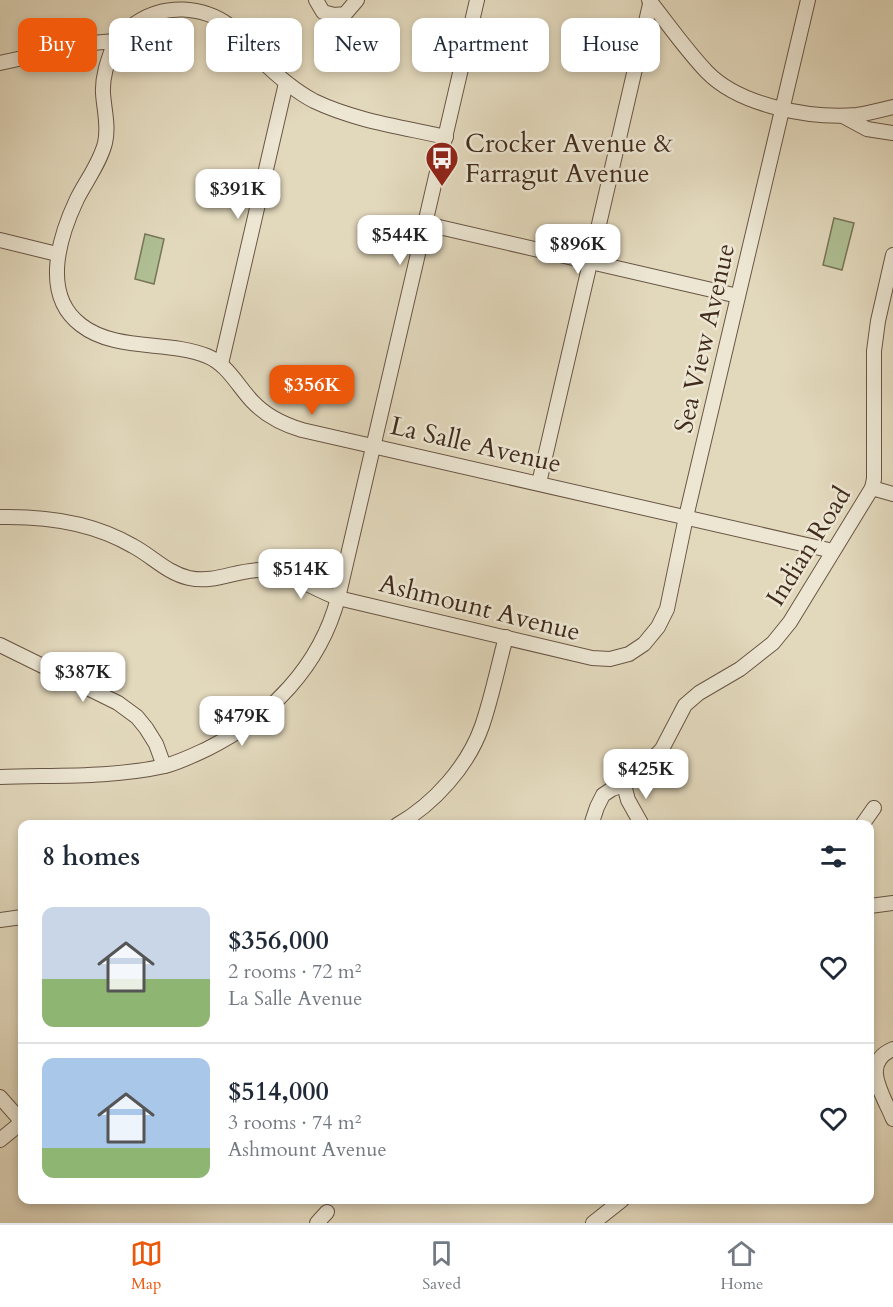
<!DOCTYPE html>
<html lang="en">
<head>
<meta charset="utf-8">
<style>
	body { margin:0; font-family:Cardo,serif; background:#f2f2f3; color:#1f2937; height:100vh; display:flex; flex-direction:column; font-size:22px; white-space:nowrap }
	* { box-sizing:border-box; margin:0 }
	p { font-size:20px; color:#747a83 }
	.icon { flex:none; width:33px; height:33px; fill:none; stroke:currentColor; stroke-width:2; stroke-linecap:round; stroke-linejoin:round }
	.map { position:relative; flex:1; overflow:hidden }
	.drawer { position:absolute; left:18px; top:820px; width:856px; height:384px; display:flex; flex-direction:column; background:#fff; border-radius:12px; box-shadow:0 3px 9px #0003 }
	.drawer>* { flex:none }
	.banner { position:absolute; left:18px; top:18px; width:858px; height:54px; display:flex; gap:12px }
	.price { position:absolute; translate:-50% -51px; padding:0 14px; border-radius:12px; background:#fff; color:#222; font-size:20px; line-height:39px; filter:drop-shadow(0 2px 3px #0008) }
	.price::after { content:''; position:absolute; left:50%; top:36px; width:18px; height:14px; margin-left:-9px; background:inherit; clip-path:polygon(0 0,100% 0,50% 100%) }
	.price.on { background:#ea580c; color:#fff }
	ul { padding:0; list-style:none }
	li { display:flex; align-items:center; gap:18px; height:150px; padding:0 24px }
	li+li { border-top:2px solid #e0e1e3 }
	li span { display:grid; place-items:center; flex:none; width:168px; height:120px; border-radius:12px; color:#555 }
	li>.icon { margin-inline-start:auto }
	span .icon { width:72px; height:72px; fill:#fffc; stroke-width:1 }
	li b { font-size:26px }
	h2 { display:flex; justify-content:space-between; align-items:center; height:72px; padding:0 24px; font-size:26px }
	.pill { padding:0 21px; border-radius:12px; background:#fff; box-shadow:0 3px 9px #0003; font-size:21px; line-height:54px }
	.pill.on { background:#ea580c; color:#fff }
	.dock { display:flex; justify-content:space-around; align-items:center; height:84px; border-top:2px solid #e0e1e3; background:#fff; font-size:16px; color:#747a83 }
	.dock a { display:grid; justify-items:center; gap:3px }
	.dock .on { color:#ea580c }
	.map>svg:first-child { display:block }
</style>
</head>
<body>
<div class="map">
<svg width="893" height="1223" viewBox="0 0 893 1223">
	<rect width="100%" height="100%" fill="#e2d8bc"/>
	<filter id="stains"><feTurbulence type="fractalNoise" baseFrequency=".00333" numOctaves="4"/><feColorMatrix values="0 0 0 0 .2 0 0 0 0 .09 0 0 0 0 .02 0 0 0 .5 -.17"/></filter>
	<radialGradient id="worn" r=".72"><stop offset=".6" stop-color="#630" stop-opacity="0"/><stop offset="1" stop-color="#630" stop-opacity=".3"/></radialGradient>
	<g fill="#afbf93" stroke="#787558" stroke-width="1.5">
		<polygon points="834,218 854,223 842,270 823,265"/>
		<polygon points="145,234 164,239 154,284 135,279"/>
	</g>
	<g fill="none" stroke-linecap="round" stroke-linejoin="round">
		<defs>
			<g id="minor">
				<polyline points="316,0 323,12 334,15 345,14 357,0"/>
				<path d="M649,0C668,24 686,50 707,72C740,106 811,119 857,115C869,113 881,110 893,107"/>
				<path d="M115,41C109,58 102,75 103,93C104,110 109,126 105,143C100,163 86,181 77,199C59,237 41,295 81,325C116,352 168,340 207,356C227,364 238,386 252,401C266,416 282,424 302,430L833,551"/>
				<path d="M115,41C122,35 129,28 136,23C164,4 202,5 230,26C240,33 248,46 257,56C274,73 293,90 314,101C356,121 402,127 446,137"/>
				<polyline points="0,63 92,43 115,41"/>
				<polyline points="843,116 867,129 893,133"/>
				<polyline points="426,224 738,296"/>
				<polyline points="0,240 57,254"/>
				<polyline points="221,364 286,83"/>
				<polyline points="539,483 651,0"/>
				<polyline points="872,488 893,494"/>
				<path d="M0,517C45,516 94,523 133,546C152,556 167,573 189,578C217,584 238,568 266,570C288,571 315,590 338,598L592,658L610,659L629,654L644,644L658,627L667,609L686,517L808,0"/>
				<polyline points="0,645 118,703 137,717 146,728 156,744 164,766"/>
				<path d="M0,777C54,775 111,778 165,766C180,762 194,755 207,749C270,718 320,666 338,598L477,0"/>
				<polyline points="624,785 628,800 642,825"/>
				<path d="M397,825C434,804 468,766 482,726C492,697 498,666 506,637"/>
				<polyline points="591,825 597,807 603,795 612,789 624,785 636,776 662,749 685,705 699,693 740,669 773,643 790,622 872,488 874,479 874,351 878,321 893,255"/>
				<polyline points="862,825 874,808"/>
				<polyline points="870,906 893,903"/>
				<polyline points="0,920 22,917"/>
				<path d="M893,1049C860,1063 883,1094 893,1119"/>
				<polyline points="0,1097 22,1122"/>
				<polyline points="0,1140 22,1122"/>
				<polyline points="317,1223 327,1212"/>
				<polyline points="593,1223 622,1200"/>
			</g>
		</defs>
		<use href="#minor" stroke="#695645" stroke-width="16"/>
		<use href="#minor" stroke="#ece6d3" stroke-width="14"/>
	</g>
	<defs>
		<symbol id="bus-pin" viewBox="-11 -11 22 30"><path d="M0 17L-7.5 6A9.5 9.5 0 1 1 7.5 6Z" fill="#8f2418" stroke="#ece6d3"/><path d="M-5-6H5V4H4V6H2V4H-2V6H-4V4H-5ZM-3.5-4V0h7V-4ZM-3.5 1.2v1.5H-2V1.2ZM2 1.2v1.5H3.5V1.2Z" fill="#fff"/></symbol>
	</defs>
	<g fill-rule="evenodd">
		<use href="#bus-pin" x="423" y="139" width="38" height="52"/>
	</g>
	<g text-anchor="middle" stroke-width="5" stroke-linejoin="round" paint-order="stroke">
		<g font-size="26" fill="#412b1d" stroke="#ece6d3" text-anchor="start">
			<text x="465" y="152">Crocker Avenue &amp;<tspan x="465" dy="30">Farragut Avenue</tspan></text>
		</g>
		<g font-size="26" fill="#412b1d" stroke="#ece6d3">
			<text transform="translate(704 338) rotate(-77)" y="9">Sea View Avenue</text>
			<text transform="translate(476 444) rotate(13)" y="9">La Salle Avenue</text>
			<text transform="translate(808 546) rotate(-58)" y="9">Indian Road</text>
			<text transform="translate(480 607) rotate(14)" y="9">Ashmount Avenue</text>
		</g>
	</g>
	<rect width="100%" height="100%" filter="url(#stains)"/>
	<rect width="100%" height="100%" fill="url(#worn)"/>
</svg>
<b class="price" style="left:238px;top:220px">$391K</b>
<b class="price" style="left:400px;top:266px">$544K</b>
<b class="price" style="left:578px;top:275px">$896K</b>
<b class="price on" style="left:312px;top:416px">$356K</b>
<b class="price" style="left:301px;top:600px">$514K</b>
<b class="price" style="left:83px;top:703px">$387K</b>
<b class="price" style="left:242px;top:747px">$479K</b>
<b class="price" style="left:646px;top:800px">$425K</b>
<div class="banner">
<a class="pill on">Buy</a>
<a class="pill">Rent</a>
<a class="pill">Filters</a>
<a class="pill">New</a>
<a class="pill">Apartment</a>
<a class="pill">House</a>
</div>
<section class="drawer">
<h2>8 homes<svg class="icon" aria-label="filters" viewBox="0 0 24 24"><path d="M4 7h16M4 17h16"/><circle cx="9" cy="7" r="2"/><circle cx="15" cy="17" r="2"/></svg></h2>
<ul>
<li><span style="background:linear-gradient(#c9d6e8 60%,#8fb573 0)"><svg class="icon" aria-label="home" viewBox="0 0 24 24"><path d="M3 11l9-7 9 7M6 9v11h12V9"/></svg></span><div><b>$356,000</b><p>2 rooms · 72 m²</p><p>La Salle Avenue</p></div><svg class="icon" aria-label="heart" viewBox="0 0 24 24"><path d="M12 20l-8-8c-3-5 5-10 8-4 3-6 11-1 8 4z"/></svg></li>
<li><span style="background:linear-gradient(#a9c7e8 75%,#8fb573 0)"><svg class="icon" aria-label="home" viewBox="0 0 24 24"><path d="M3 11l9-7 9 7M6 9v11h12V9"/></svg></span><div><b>$514,000</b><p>3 rooms · 74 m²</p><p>Ashmount Avenue</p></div><svg class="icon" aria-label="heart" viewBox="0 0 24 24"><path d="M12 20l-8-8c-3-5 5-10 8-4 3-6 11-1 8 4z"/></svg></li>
</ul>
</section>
</div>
<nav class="dock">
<a class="on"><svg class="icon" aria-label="map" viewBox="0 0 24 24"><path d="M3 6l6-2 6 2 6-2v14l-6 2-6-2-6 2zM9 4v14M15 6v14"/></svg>Map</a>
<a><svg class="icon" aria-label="saved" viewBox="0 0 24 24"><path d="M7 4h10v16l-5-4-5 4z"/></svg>Saved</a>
<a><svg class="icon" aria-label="home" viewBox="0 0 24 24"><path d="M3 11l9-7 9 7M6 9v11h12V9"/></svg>Home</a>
</nav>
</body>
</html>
